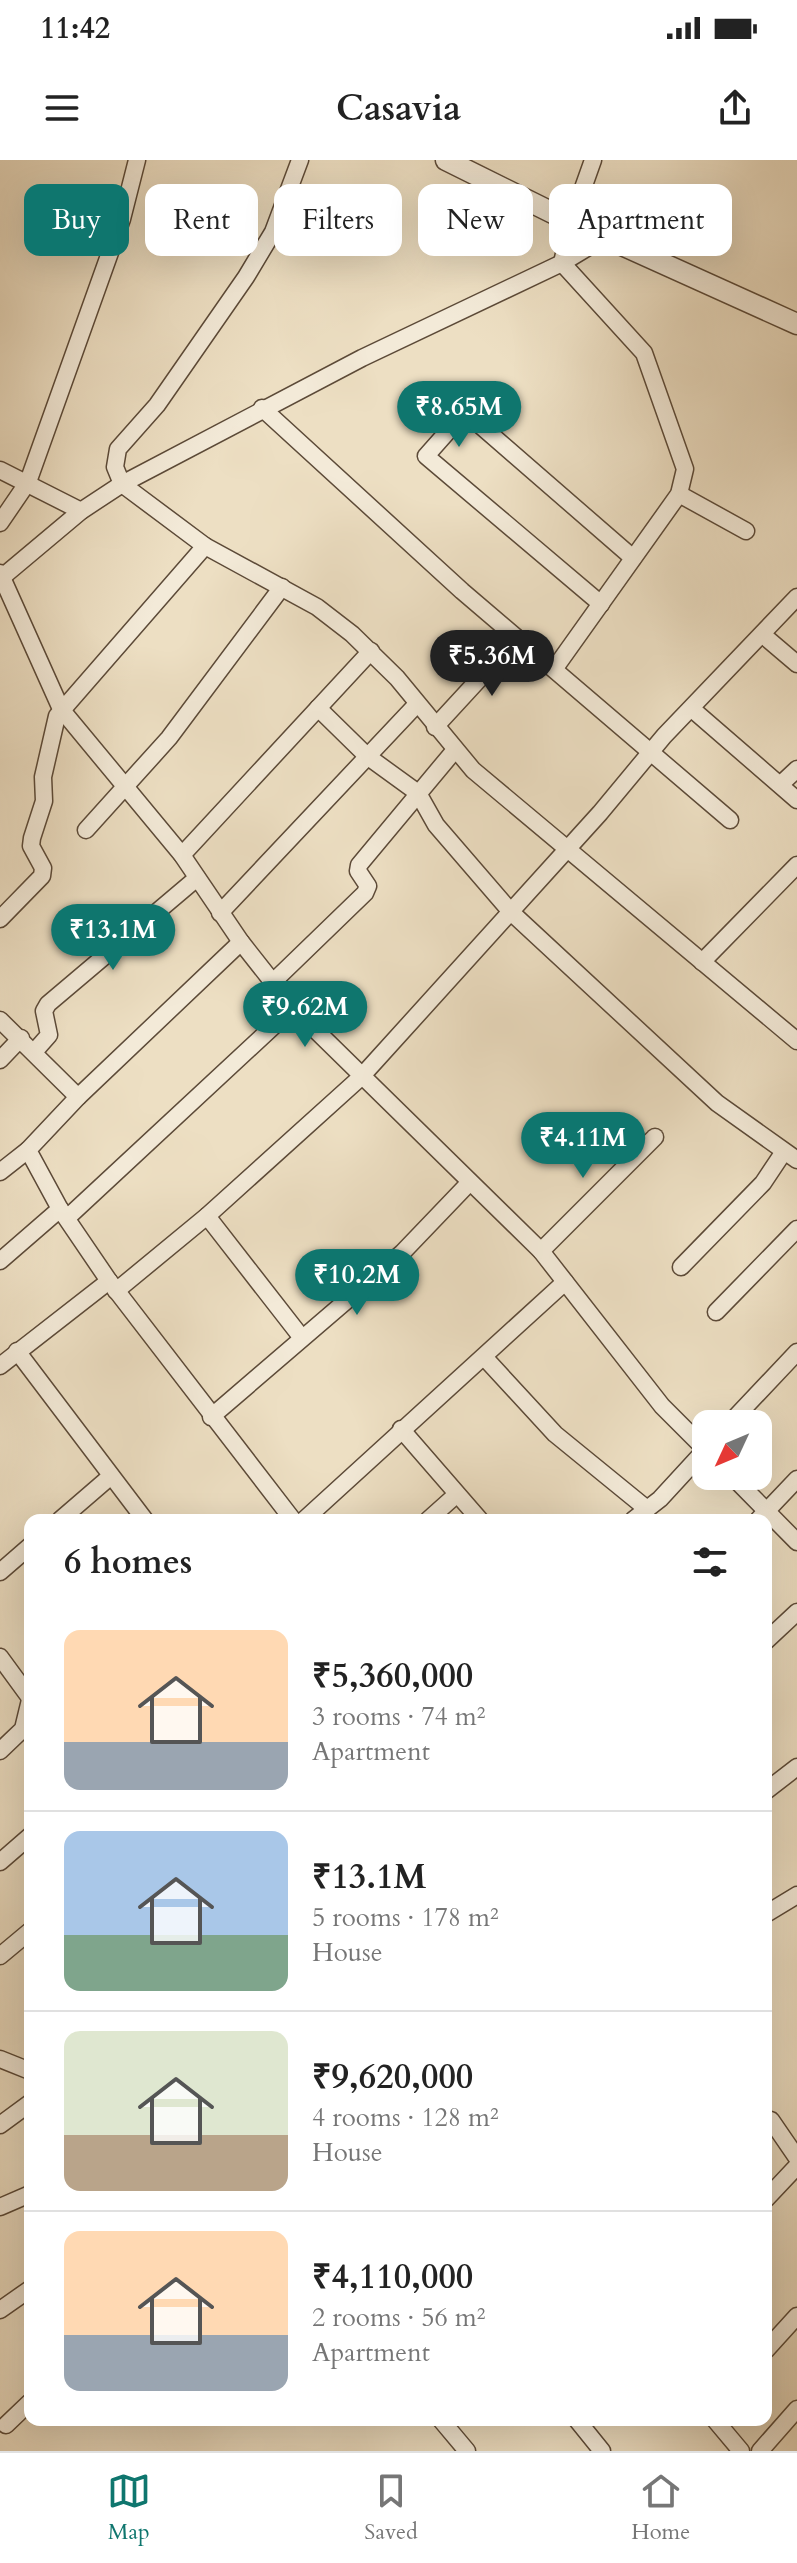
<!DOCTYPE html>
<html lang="en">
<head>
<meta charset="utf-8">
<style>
	body { margin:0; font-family:Cardo,serif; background:#f2f2f2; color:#222; height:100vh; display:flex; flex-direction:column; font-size:30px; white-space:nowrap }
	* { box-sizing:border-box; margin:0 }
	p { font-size:26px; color:#767676 }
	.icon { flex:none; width:44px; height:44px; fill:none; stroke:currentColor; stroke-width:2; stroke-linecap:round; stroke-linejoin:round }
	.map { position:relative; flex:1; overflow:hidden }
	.panel { position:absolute; left:24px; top:1354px; width:748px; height:912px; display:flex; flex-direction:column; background:#fff; border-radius:16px; box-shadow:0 8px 32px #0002 }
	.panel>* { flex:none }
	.hud { position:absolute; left:24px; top:24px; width:750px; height:72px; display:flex; gap:16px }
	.needle { width:52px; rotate:226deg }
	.tools { position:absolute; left:692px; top:1250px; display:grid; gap:16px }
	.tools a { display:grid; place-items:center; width:80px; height:80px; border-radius:16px; background:#fff; box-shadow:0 8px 32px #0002; font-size:40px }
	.price { position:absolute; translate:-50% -68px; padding:0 18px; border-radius:28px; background:#0f766e; color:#fff; font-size:26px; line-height:52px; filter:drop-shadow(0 2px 4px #0008) }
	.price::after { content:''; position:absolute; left:50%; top:48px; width:24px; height:18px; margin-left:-12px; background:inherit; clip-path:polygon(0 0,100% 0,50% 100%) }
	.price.active { background:#222; color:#fff }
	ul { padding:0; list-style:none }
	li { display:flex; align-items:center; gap:24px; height:200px; padding:0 40px }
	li+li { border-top:2px solid #e0e0e0 }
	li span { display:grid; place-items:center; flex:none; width:224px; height:160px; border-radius:16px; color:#555 }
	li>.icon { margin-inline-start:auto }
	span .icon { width:96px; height:96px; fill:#fffc; stroke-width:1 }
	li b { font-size:34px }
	h2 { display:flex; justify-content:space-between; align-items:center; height:96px; padding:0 40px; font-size:34px }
	.chip { padding:0 28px; border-radius:16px; background:#fff; box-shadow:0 8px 32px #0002; font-size:28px; line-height:72px }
	.chip.active { background:#0f766e; color:#fff }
	.status { display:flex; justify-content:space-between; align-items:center; height:56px; padding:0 40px; background:#fff; direction:ltr }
	.status svg { height:22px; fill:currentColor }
	header { display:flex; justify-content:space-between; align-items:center; height:104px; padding:0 40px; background:#fff; font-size:36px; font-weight:700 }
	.tab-bar { display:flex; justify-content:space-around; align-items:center; height:112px; border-top:2px solid #e0e0e0; background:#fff; font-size:22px; color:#767676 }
	.tab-bar a { display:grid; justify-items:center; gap:4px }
	.tab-bar .active { color:#0f766e }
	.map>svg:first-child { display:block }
</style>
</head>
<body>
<div class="status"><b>11:42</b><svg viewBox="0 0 49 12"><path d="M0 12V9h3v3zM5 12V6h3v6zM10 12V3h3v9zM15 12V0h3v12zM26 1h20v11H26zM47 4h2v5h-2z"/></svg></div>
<header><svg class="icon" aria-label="menu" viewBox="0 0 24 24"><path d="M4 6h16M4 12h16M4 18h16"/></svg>Casavia<svg class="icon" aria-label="share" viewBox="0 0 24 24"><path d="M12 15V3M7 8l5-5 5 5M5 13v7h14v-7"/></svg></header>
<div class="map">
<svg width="797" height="2291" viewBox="0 0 797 2291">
	<rect width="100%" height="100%" fill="#eddfc3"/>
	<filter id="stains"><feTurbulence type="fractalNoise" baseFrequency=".0025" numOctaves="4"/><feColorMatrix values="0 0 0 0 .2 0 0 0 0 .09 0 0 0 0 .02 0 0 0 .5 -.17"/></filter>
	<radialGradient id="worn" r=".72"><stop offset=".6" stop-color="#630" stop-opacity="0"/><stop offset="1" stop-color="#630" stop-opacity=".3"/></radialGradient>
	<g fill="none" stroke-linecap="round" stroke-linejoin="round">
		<defs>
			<g id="minor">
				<polyline points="300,0 273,72 246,117 157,245 118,289 115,307 122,324 205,386 317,447 352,474 397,518 473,610 797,881"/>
				<polyline points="262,248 462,431 730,660"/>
				<polyline points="0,310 81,351"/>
				<polyline points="679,334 746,371"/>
				<polyline points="0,363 28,322 122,59 137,0"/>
				<polyline points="0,413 61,549 182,695 241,782 293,848 541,1091 662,1246 706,1290"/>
				<polyline points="0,419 81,351 122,324 362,198 562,103 605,77"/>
				<polyline points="601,444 426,296 465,252 633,398"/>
				<polyline points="763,475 797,504"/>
				<polyline points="555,508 679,334 685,309 644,193 562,103 571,62 593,0"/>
				<polyline points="318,548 367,596 418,633 436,665 511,752 717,943 797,1000"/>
				<polyline points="692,549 797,640"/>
				<polyline points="435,567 517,478"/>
				<polyline points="781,624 797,609"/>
				<polyline points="86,670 169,578 282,427"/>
				<polyline points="182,695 371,491"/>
				<polyline points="220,753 417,544"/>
				<polyline points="0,759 42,716 43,708 31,686 32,678 44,641 43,617 57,556 205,386"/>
				<polyline points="702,802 797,705"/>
				<polyline points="273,822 365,733 368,726 358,711 359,705 454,591"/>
				<polyline points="0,860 78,937"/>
				<polyline points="34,892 49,875 44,851 48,844 197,718"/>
				<polyline points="0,900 21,878"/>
				<polyline points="0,1012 28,990"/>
				<polyline points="60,1049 28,990 78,937 241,782"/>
				<polyline points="207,1056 302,1178"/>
				<polyline points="67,1058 293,848"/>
				<polyline points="541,1091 655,977"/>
				<polyline points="0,1101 60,1049 109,1121 293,1360"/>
				<polyline points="681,1107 763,1023 783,993"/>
				<polyline points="116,1131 207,1056 361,917 600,653 664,576 797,437"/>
				<polyline points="716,1152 797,1069"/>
				<polyline points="17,1191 145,1360"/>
				<polyline points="485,1198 555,1274 647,1349"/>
				<polyline points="0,1206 109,1121"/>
				<polyline points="211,1257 402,1093 470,1022"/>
				<polyline points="729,1264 797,1192"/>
				<polyline points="401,1269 480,1360"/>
				<polyline points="732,1316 797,1382"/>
				<polyline points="60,1360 111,1316"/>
				<polyline points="304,1360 565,1122"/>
				<polyline points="428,1360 456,1335"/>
				<polyline points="633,1360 660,1339 706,1289"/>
				<polyline points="758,1360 797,1319"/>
				<polyline points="0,1412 30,1386"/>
				<polyline points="766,1481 797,1452"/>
				<polyline points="0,1497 30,1538"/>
				<polyline points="0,1591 23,1569 30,1540"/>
				<polyline points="766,1631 797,1607"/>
				<polyline points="0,1702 30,1676"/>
				<polyline points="766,1754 797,1735"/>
				<polyline points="0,1796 30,1771"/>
				<polyline points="0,1899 30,1911"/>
				<polyline points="771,1960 797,1998"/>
				<polyline points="0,1965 30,1943"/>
				<polyline points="766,2039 797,2006"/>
				<polyline points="0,2047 30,2034"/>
				<polyline points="0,2150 30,2129"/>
				<polyline points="766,2190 797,2156"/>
				<polyline points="441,2260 467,2291"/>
				<polyline points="577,2260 602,2291"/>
				<polyline points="715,2260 741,2291"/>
				<polyline points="6,2265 30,2242"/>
				<polyline points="760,2291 797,2249"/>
			</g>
			<polyline id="tertiary" points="446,0 571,62 797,164"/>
		</defs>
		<use href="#minor" stroke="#5c4a38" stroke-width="19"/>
		<use href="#tertiary" stroke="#5c4a38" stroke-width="23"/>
		<use href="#minor" stroke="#f3ead8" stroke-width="16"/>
		<use href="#tertiary" stroke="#f3ead8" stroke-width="20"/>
	</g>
	<rect width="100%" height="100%" filter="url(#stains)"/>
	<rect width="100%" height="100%" fill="url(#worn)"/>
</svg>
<div class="tools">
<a><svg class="needle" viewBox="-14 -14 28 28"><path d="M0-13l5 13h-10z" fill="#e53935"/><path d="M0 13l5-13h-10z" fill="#767676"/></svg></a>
</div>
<b class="price" style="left:459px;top:289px">₹8.65M</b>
<b class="price active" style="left:492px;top:538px">₹5.36M</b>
<b class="price" style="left:113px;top:812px">₹13.1M</b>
<b class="price" style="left:305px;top:889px">₹9.62M</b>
<b class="price" style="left:583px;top:1020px">₹4.11M</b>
<b class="price" style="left:357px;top:1157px">₹10.2M</b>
<div class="hud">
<a class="chip active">Buy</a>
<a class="chip">Rent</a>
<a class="chip">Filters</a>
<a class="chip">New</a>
<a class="chip">Apartment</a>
</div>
<section class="panel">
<h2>6 homes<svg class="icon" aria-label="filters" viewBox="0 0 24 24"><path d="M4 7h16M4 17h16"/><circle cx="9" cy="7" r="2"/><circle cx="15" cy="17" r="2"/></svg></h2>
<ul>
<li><span style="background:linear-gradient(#ffd9b3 70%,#9aa5b1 0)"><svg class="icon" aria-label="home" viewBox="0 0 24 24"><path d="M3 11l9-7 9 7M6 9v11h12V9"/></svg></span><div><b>₹5,360,000</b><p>3 rooms · 74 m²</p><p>Apartment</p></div></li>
<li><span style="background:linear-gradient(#a9c7e8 65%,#7fa58c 0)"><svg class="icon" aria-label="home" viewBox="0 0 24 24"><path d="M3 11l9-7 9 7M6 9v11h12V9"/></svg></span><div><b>₹13.1M</b><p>5 rooms · 178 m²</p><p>House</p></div></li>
<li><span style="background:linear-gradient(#dfe7d0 65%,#b9a48a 0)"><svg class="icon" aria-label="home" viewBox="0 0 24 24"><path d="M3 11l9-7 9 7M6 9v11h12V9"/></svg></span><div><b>₹9,620,000</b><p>4 rooms · 128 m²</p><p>House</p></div></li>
<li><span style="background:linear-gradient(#ffd9b3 65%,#9aa5b1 0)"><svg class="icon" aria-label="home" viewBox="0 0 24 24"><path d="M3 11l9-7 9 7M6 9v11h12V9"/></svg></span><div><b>₹4,110,000</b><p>2 rooms · 56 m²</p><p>Apartment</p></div></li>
</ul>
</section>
</div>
<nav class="tab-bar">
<a class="active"><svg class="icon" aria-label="map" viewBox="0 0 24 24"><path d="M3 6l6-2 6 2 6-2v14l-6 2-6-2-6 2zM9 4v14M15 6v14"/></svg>Map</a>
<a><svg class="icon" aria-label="saved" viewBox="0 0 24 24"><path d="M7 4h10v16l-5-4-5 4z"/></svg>Saved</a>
<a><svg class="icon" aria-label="home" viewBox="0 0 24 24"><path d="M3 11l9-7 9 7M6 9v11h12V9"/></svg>Home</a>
</nav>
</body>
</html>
